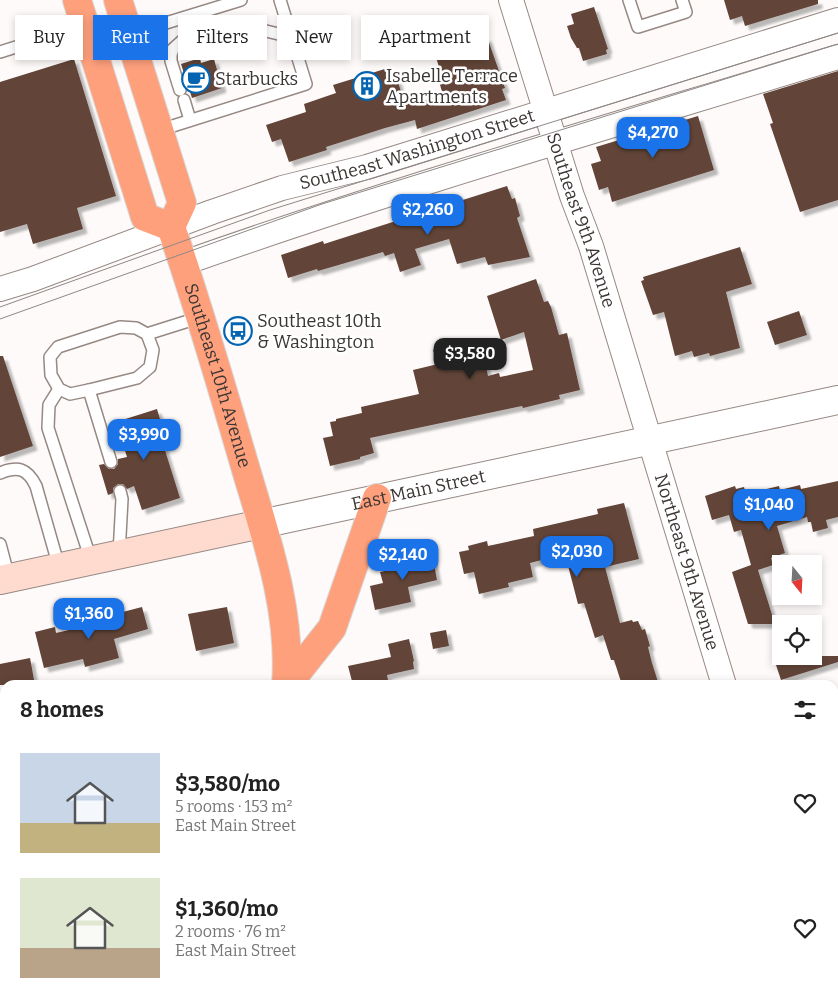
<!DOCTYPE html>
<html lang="en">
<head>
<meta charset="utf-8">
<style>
	body { margin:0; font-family:Bitter,serif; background:#f2f2f2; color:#222; height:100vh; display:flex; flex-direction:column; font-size:19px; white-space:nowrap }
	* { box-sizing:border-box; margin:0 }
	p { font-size:16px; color:#767676 }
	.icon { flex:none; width:28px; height:28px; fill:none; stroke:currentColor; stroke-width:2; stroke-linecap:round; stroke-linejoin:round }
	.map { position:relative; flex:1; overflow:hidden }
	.panel { position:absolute; left:0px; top:680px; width:839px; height:321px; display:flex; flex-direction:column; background:#fff; border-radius:15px 15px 0 0; box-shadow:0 2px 8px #0003 }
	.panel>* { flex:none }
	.hud { position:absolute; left:15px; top:15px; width:500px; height:45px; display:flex; gap:10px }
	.needle { width:32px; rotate:162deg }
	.controls { position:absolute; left:772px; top:555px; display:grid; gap:10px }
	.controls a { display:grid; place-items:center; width:50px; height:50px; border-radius:0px; background:#fff; box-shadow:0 2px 8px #0003; font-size:25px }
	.price { position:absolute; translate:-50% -42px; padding:0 11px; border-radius:10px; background:#1a73e8; color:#fff; font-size:16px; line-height:32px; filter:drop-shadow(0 1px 2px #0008) }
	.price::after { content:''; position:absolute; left:50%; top:30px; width:15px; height:11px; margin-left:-8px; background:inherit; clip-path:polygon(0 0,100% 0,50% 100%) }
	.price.selected { background:#222; color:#fff }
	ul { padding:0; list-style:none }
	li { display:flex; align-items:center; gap:15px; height:125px; padding:0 20px }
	li span { display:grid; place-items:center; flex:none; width:140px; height:100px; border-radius:0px; color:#555 }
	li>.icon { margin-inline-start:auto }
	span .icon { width:60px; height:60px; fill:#fffc; stroke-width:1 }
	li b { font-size:21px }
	h2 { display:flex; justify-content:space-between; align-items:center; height:60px; padding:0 20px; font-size:21px }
	.chip { padding:0 18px; border-radius:0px; background:#fff; box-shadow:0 2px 8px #0003; font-size:18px; line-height:45px }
	.chip.selected { background:#1a73e8; color:#fff }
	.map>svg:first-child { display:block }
</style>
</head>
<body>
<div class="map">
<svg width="838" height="1001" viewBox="0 0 838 1001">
	<defs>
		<filter id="shadow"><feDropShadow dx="4.5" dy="4.5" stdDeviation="1" flood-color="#0004"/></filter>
	</defs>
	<rect width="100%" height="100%" fill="#fdfaf9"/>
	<g fill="#624439" filter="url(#shadow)">
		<polygon points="724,0 818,0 818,4 745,26 742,16 730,20"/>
		<polygon points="594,7 608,49 606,50 607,54 583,61 579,48 577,48 571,38 567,26 574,24 571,14"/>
		<polygon points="487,37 505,88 502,89 506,100 417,129 415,120 385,128 326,147 327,150 289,162 281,139 272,142 266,125 306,112 304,104 336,93 333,85 388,68 392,80 397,79 403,98 412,95 414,104 443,95 438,78 442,77 435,54"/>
		<polygon points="200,58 201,63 214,59 222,88 192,98 181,64"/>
		<polygon points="74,59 116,196 77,208 83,229 33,244 27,224 0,232 0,82"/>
		<polygon points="838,71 838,200 800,212 770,124 773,123 763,94"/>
		<polygon points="698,116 714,170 612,202 608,187 599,190 591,164 601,161 596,147"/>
		<polygon points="507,186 512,199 515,198 520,216 517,218 530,257 488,265 485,257 457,264 449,239 415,249 421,265 400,272 394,253 385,256 383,252 318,271 317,269 288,278 281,255 323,241 324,244 399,220 398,217 436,205 436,207 449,203 450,204"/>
		<polygon points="740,247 752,284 726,292 740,348 710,356 709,353 694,357 692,351 675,356 664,312 653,315 641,281 644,280 643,277"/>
		<polygon points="536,279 544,302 548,301 551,307 559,335 567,333 580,390 559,395 560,399 523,408 522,406 370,438 374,453 360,457 360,459 330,466 323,438 333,436 330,422 336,421 336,419 362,413 361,407 419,394 413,370 438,364 433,350 460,342 465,357 483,351 488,376 499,373 500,377 533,370 524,332 501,340 487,296"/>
		<polygon points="799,311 807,335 775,345 767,322"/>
		<polygon points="0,356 3,356 33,446 0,457"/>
		<polygon points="157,409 162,426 167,425 172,441 163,444 180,498 142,510 134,486 127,489 123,484 118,484 113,488 113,493 108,495 99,465 104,464 109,469 114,469 118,464 118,459 127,457 116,422"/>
		<polygon points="838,481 838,517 826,520 828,528 813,532 811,522 808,522 807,517 777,526 785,553 771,558 773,565 758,570 775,624 748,624 732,572 751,565 741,530 734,532 729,515 712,520 705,496 735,486 736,489 744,487 746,494 779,486 780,490 800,485 801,489"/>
		<polygon points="624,503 639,559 605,567 620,623 632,620 633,622 638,621 642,630 645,629 650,646 648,647 652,663 659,685 622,685 614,660 611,660 603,635 595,638 584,603 578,604 565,554 530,563 533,577 508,583 509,587 479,594 474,572 464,574 459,552 469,550 468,546 487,541 488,546 534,536 533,529 598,514 597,509"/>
		<polygon points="432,553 437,580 408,587 411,602 375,610 370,586 383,583 380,572 399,568 397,560"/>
		<polygon points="142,607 148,629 114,639 119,658 85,667 83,659 44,668 35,632 55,627 56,633 112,620 111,615"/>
		<polygon points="227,607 234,643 196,651 188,614"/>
		<polygon points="446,630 449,646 433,649 430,633"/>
		<polygon points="409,639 414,661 413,662 414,669 387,675 389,685 353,685 348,666 391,657 388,644"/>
		<polygon points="773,656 838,656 838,662 781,680"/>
		<polygon points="30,658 35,685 0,685 0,664"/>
	</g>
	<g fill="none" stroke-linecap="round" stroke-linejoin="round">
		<defs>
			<g id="service">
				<polyline points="629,0 638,27 686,12 682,0"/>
				<polyline points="130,34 241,0"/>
				<polyline points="0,52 85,25"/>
				<polyline points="180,90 171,61 171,55 173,49 183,40 236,32 266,31 291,37"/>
				<polyline points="184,100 190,120"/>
				<polyline points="160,130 306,84 280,0"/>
				<polyline points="147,334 153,350 150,367 137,378 89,390 70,394 59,389 51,375 50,357 58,347 120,327 136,328 147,334 201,317"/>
				<polyline points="59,389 49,405 48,428 91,560"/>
				<polyline points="89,390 111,462"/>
				<path d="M0,473C18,466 27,468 36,486L59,567"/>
				<polyline points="0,544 9,578"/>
				<polyline points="119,554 122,499 120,491"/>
				<polyline points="0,875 5,875"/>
			</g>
			<g id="minor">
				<path id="s1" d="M511,0L572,196L591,246L724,685"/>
				<path d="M184,263C399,187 619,124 838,57"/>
				<path id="s2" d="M0,289L33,279L212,212L282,188L367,167L838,20"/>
				<polyline points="819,996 821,1001"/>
			</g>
			<g id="tertiary">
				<path id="s3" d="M261,524L838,400"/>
				<polyline points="834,933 838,932"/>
				<polyline points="614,1001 629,996"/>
			</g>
			<polyline id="secondary" points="0,580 261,524"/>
			<g id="trunk">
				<polyline points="77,0 145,217 171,227"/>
				<path id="s4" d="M118,0L182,203L171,227C198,305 221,384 244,463C265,535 292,609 286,685"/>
				<polyline points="287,685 332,628 377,498"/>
				<polyline points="177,1001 179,996"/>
			</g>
		</defs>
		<use href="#service" stroke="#968984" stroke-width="14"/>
		<use href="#minor" stroke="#968984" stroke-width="26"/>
		<use href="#tertiary" stroke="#968984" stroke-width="30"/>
		<use href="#secondary" stroke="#968984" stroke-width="30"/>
		<use href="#trunk" stroke="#d8d7d6" stroke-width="30"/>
		<use href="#service" stroke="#fff" stroke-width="11"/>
		<use href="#minor" stroke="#fff" stroke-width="24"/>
		<use href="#tertiary" stroke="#fff" stroke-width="28"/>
		<use href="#secondary" stroke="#fedbce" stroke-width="28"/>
		<use href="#trunk" stroke="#fea07c" stroke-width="28"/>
		<g stroke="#8d8886" stroke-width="1">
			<polyline points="0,307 270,210 838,33"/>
			<polyline points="0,319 322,204 838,44"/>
		</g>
	</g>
	<defs>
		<symbol id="cafe-ring" viewBox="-11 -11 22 22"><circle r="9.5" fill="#fff" stroke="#0365b2" stroke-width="1.5"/><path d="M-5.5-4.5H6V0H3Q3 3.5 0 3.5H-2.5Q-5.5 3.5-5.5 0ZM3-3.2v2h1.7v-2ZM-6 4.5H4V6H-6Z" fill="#0365b2"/></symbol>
		<symbol id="building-ring" viewBox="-11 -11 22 22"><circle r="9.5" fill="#fff" stroke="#0365b2" stroke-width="1.5"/><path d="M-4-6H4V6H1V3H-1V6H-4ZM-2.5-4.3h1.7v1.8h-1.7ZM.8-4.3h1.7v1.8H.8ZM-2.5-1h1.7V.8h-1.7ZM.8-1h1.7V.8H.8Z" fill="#0365b2"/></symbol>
		<symbol id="bus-ring" viewBox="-11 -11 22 22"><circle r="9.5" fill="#fff" stroke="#0365b2" stroke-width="1.5"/><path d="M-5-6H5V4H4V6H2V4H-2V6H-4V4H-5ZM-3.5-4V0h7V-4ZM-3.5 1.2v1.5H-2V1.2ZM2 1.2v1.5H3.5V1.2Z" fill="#0365b2"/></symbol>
	</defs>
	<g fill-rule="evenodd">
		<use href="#cafe-ring" x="180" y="63" width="32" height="32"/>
		<use href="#building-ring" x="351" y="70" width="32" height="32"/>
		<use href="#bus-ring" x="222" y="315" width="32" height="32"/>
	</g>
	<g text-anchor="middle" stroke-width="5" stroke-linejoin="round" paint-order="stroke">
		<g font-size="18" fill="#3b3533" stroke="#fff" text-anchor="start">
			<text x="386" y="82">Isabelle Terrace<tspan x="386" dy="21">Apartments</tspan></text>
			<text x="215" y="85">Starbucks</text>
			<text x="257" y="327">Southeast 10th<tspan x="257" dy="21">&amp; Washington</tspan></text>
		</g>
		<g font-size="18" fill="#3b3533" stroke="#fff">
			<text dy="6" stroke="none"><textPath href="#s2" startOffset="440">Southeast Washington Street</textPath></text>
			<text dy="6" stroke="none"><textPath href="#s1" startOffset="231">Southeast 9th Avenue</textPath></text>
			<text dy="6" stroke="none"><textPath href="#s4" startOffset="395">Southeast 10th Avenue</textPath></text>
			<text dy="6" stroke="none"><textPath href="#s3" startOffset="161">East Main Street</textPath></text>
			<text dy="6" stroke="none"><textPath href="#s1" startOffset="589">Northeast 9th Avenue</textPath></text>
		</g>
	</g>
</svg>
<div class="controls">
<a><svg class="needle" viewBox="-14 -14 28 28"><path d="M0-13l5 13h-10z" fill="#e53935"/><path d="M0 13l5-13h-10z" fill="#767676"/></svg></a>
<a><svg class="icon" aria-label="locate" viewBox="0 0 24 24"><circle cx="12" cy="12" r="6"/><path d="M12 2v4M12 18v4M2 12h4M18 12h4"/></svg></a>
</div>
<b class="price" style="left:653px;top:159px">$4,270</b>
<b class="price" style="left:428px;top:236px">$2,260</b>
<b class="price selected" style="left:470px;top:380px">$3,580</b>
<b class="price" style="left:144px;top:461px">$3,990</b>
<b class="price" style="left:769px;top:531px">$1,040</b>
<b class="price" style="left:577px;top:578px">$2,030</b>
<b class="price" style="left:403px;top:581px">$2,140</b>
<b class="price" style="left:89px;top:640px">$1,360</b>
<div class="hud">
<a class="chip">Buy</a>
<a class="chip selected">Rent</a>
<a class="chip">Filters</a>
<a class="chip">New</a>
<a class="chip">Apartment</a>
</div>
<section class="panel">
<h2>8 homes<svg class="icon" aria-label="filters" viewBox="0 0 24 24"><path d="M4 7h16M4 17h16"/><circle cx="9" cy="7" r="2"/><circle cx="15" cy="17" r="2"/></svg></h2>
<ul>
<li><span style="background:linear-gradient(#c9d6e8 70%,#c2b280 0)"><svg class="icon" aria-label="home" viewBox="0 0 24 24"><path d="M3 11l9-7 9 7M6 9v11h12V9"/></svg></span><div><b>$3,580/mo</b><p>5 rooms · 153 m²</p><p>East Main Street</p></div><svg class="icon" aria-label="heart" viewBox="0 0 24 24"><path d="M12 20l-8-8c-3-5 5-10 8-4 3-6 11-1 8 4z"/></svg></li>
<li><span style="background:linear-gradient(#dfe7d0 70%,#b9a48a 0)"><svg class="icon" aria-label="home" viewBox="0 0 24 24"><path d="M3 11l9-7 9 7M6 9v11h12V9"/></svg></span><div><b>$1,360/mo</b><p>2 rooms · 76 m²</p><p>East Main Street</p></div><svg class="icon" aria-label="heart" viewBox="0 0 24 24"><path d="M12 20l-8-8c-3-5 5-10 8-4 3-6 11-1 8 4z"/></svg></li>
</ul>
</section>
</div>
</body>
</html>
